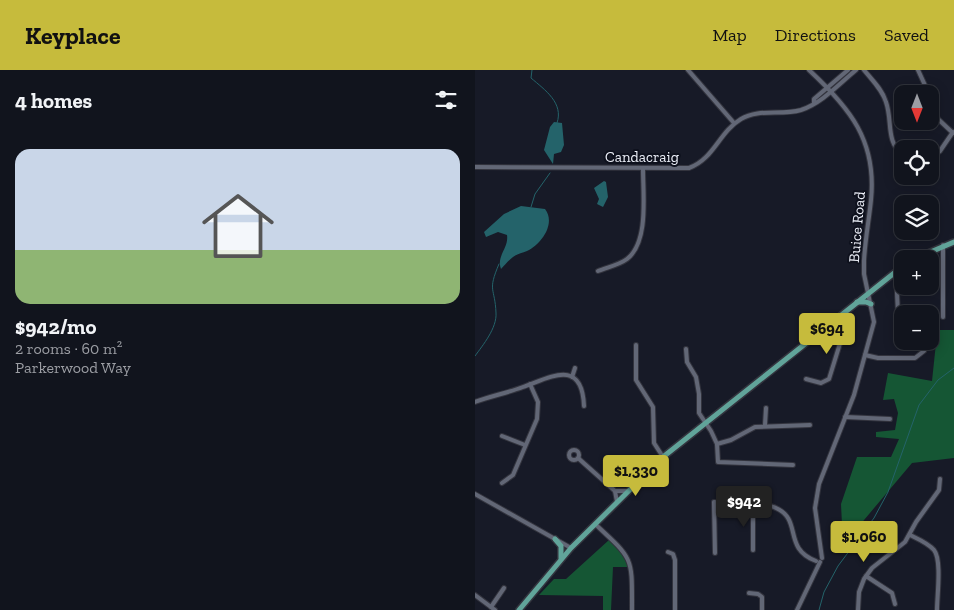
<!DOCTYPE html>
<html lang="en">
<head>
<meta charset="utf-8">
<style>
	body { margin:0; font-family:"Zilla Slab",serif; background:#1e212a; color:#f1f3f6; height:100vh; display:flex; flex-direction:column; font-size:19px; white-space:nowrap }
	* { box-sizing:border-box; margin:0 }
	p { font-size:16px; color:#9c9ea4 }
	.icon { flex:none; width:28px; height:28px; fill:none; stroke:currentColor; stroke-width:2; stroke-linecap:round; stroke-linejoin:round }
	.map { position:relative; flex:1; overflow:hidden }
	.drawer { display:flex; flex-direction:column; background:#11141d; width:475px }
	.drawer>* { flex:none }
	.needle { width:32px; rotate:180deg }
	.tools { position:absolute; left:419px; top:15px; display:grid; gap:10px }
	.tools a { display:grid; place-items:center; width:45px; height:45px; border-radius:10px; background:#11141d; box-shadow:0 2px 12px #0003,0 0 0 1px #30333b; font-size:25px }
	.price { position:absolute; translate:-50% -42px; padding:0 11px; border-radius:5px; background:#c6bb3c; color:#111; font-size:16px; line-height:32px; filter:drop-shadow(0 1px 2px #0008) }
	.price::after { content:''; position:absolute; left:50%; top:30px; width:15px; height:11px; margin-left:-8px; background:inherit; clip-path:polygon(0 0,100% 0,50% 100%) }
	.price.active { background:#222; color:#fff }
	ul { padding:0; list-style:none }
	li { display:grid; align-content:center; gap:10px; height:265px; padding:0 15px }
	li span { display:grid; place-items:center; height:155px; border-radius:15px; color:#555 }
	li>.icon { margin-inline-start:auto }
	span .icon { width:90px; height:90px; fill:#fffc; stroke-width:1 }
	li b { font-size:21px }
	h2 { display:flex; justify-content:space-between; align-items:center; height:60px; padding:0 15px; font-size:21px }
	header { display:flex; align-items:center; gap:30px; box-sizing:border-box; height:70px; padding:0 25px; background:#c6bb3c; color:#111 }
	header strong { font-size:24px }
	nav { display:flex; gap:28px; margin-inline-start:auto; font-size:18px }
	main { display:flex; flex:1; min-height:0 }
	.map>svg:first-child { display:block }
</style>
</head>
<body>
<header>
<strong>Keyplace</strong>
<nav><a>Map</a><a>Directions</a><a>Saved</a></nav>
</header>
<main>
<section class="drawer">
<h2>4 homes<svg class="icon" aria-label="filters" viewBox="0 0 24 24"><path d="M4 7h16M4 17h16"/><circle cx="9" cy="7" r="2"/><circle cx="15" cy="17" r="2"/></svg></h2>
<ul>
<li><span style="background:linear-gradient(#c9d6e8 65%,#8fb573 0)"><svg class="icon" aria-label="home" viewBox="0 0 24 24"><path d="M3 11l9-7 9 7M6 9v11h12V9"/></svg></span><div><b>$942/mo</b><p>2 rooms · 60 m²</p><p>Parkerwood Way</p></div></li>
</ul>
</section>
<div class="map">
<svg width="479" height="540" viewBox="0 0 479 540">
	<rect width="100%" height="100%" fill="#171a27"/>
	<g fill="#155634">
		<polygon points="455,260 479,260 479,388 437,393 368,475 366,434 382,387 416,387 424,369 401,367 401,362 420,360 423,343 419,329 408,330 413,303 457,311 461,273 443,271 455,271"/>
		<polygon points="134,470 146,483 154,497 138,497 136,540 128,540 128,526 64,525 79,509 91,509"/>
	</g>
	<g fill="#24636a">
		<polygon points="79,52 87,53 89,75 86,82 79,84 78,94 69,80 75,57"/>
		<polygon points="129,111 131,112 133,127 128,137 122,134 124,129 119,118"/>
		<path d="M46,136L70,139C81,153 67,174 52,181C47,183 42,184 38,187C33,191 30,195 26,199C21,186 34,178 32,165L23,162L11,167L9,162L29,144Z"/>
	</g>
	<g fill="none" stroke-linecap="round" stroke-linejoin="round">
		<g stroke="#24636a" stroke-width="1">
			<path d="M57,0L56,8C70,20 89,33 82,53"/>
			<polyline points="56,137 60,124 75,103"/>
			<path d="M0,286C8,275 22,258 21,243C20,217 12,222 24,194"/>
			<polyline points="344,540 349,522 363,496 399,448 413,422 444,335 463,310 479,298"/>
		</g>
		<defs>
			<g id="minor">
				<polyline points="213,0 259,53"/>
				<path d="M334,0C375,38 402,71 396,130C394,150 390,170 389,191V204L399,252L379,325L344,414L340,438L347,488"/>
				<path d="M389,0C397,10 407,19 411,32C418,52 410,70 428,86"/>
				<polyline points="443,0 454,24"/>
				<polyline points="455,28 463,49 478,63"/>
				<polyline points="339,33 339,29 373,0"/>
				<polyline points="455,88 465,81 478,62"/>
				<path d="M0,97L214,98C239,89 244,62 266,49C284,38 306,46 326,40C347,33 364,14 381,0"/>
				<polyline points="468,175 468,247"/>
				<path d="M123,201C133,197 144,195 152,189C174,172 168,125 168,99"/>
				<polyline points="421,202 423,244"/>
				<polyline points="161,275 161,310 178,337 179,373 188,387"/>
				<polyline points="211,279 212,292 221,307 224,324 224,343 236,361 242,374 243,392 318,395"/>
				<polyline points="390,285 403,288 440,288 449,281"/>
				<polyline points="97,307 100,298"/>
				<polyline points="331,309 346,313 354,309 367,267 354,254"/>
				<path d="M0,332C16,326 32,323 48,317C76,307 107,288 109,336"/>
				<polyline points="370,347 415,349"/>
				<polyline points="290,355 291,338"/>
				<polyline points="27,366 50,375"/>
				<polyline points="242,374 256,370 280,357 335,355"/>
				<circle cx="99" cy="385" r="5"/>
				<polyline points="103,388 140,421"/>
				<polyline points="27,413 38,405 62,349 63,332 55,314"/>
				<polyline points="0,424 96,478"/>
				<polyline points="142,432 140,421 153,421"/>
				<path d="M120,454C159,490 157,487 157,540"/>
				<path d="M435,465C443,469 453,473 459,480C467,490 462,526 462,540"/>
				<polyline points="278,480 278,435"/>
				<polyline points="193,482 198,484 200,490 200,540"/>
				<path d="M240,483L239,432C255,434 289,432 301,438C328,450 307,478 341,491"/>
				<polyline points="391,506 417,523 420,534"/>
				<polyline points="274,523 283,524 287,527 287,540"/>
				<polyline points="0,525 20,540"/>
				<polyline points="16,537 29,518"/>
				<polyline points="322,540 345,492"/>
				<polyline points="383,540 384,522 389,509 397,498 430,472 441,452 464,420 465,409"/>
			</g>
			<g id="major">
				<polyline points="439,189 479,172"/>
				<polyline points="382,232 391,232 396,234"/>
				<polyline points="80,469 86,476 86,488"/>
				<polyline points="44,540 96,478 188,387 428,196"/>
			</g>
		</defs>
		<use href="#minor" stroke="#33343e" stroke-width="6"/>
		<use href="#major" stroke="#33343e" stroke-width="8"/>
		<use href="#minor" stroke="#626776" stroke-width="4"/>
		<use href="#major" stroke="#61a49a" stroke-width="5"/>
	</g>
	<g text-anchor="middle" stroke-width="4" stroke-linejoin="round" paint-order="stroke">
		<g font-size="15" fill="#eff2fb" stroke="#0e111d">
			<text x="167" y="92">Candacraig</text>
			<text transform="translate(382 157) rotate(-85)" y="5">Buice Road</text>
		</g>
	</g>
</svg>
<div class="tools">
<a><svg class="needle" viewBox="-14 -14 28 28"><path d="M0-13l5 13h-10z" fill="#e53935"/><path d="M0 13l5-13h-10z" fill="#9c9ea4"/></svg></a>
<a><svg class="icon" aria-label="locate" viewBox="0 0 24 24"><circle cx="12" cy="12" r="6"/><path d="M12 2v4M12 18v4M2 12h4M18 12h4"/></svg></a>
<a><svg class="icon" aria-label="layers" viewBox="0 0 24 24"><path d="M12 4l9 5-9 5-9-5zM3 14l9 5 9-5"/></svg></a>
<a>+</a>
<a>−</a>
</div>
<b class="price" style="left:352px;top:285px">$694</b>
<b class="price" style="left:161px;top:427px">$1,330</b>
<b class="price active" style="left:269px;top:458px">$942</b>
<b class="price" style="left:389px;top:493px">$1,060</b>
</div>
</main>
</body>
</html>
